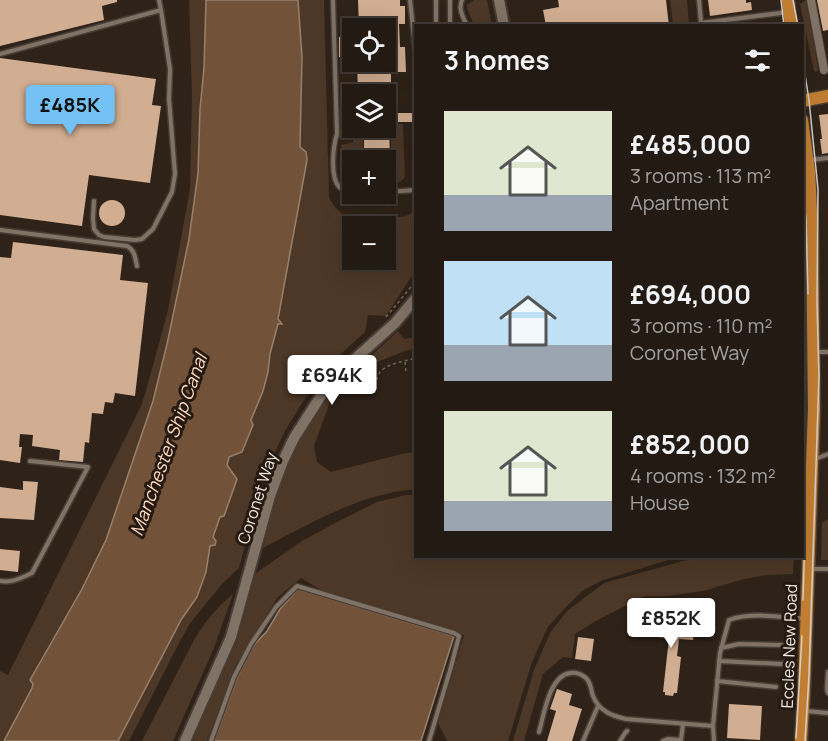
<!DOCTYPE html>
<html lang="en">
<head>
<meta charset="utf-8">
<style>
	body { margin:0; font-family:Manrope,sans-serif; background:#2b231c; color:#f1f3f6; height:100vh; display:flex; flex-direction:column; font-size:22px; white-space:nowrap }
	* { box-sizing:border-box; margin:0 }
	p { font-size:20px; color:#a3a1a0 }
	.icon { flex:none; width:33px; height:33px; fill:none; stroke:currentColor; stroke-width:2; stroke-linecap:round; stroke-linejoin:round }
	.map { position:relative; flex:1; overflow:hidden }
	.details { position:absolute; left:414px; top:24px; width:390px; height:534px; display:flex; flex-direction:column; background:#231a13; border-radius:0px; box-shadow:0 6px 24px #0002,0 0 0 2px #403833 }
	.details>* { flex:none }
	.fabs { position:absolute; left:342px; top:18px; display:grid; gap:12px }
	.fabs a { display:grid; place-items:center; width:54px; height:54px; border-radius:0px; background:#231a13; box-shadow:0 6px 24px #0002,0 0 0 2px #403833; font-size:30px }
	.price { position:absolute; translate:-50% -51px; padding:0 14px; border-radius:6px; background:#fff; color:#222; font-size:20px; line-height:39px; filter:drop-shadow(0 2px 3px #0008) }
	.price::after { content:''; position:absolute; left:50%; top:36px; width:18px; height:14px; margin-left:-9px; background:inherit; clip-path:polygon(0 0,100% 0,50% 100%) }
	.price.active { background:#73c1f5; color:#111 }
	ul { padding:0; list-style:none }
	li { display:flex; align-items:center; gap:18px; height:150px; padding:0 30px }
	li span { display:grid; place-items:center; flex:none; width:168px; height:120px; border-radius:0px; color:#555 }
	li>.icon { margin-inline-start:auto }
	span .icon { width:72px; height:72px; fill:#fffc; stroke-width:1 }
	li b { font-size:26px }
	h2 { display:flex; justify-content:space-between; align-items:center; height:72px; padding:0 30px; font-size:26px }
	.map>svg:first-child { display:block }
</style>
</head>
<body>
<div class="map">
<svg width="828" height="741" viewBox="0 0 828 741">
	<rect width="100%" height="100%" fill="#2f2319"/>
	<g fill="#4d3726" fill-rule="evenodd">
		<polygon points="189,0 206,0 206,6 204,68 200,109 198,173 189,239 167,344 153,401 106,540 82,589 39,662 32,688 4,741 0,741 0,671 8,675 142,404 155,358 168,310 190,189 192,95"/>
		<path d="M298,0H324L329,198C334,206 339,213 348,217C353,220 358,220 363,222L392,223L394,218L406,216L415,211V271L386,316L368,315L365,332L343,352L324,373L302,403L285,431L268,467L257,501L239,568L222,584L191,622L179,643L129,741H118L181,620L197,597L206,572L210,545L220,516H224L237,479L227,465L230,457L242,452L253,425L251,420L263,391L268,372L270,354L278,324H282L278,319L288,263L300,147L302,57ZM352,226H386V260H352Z"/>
		<polygon points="474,0 487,0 492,25 474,25 467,8 467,5"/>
		<polygon points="670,0 687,0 689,25 673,25"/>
		<polygon points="806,0 815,49 818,70 816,72 814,71 800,4"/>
		<path d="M352,123V128H363V160H352V184C338,178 342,158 341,145L353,142Z"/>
		<path d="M391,124H403L405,177C400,184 394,184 386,184V175H391Z"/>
		<polygon points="398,331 404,339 415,337 415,348 405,351 367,366 359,386 333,397 332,392"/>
		<path d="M329,396V405L314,446L317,462L331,472L406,453L415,452V489C360,494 311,523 263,548C271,516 279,485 292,455C302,434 316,415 329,396Z"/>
		<polygon points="406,495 415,495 416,556 658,556 672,559 603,580 582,591 564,609 548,627 540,644 531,665 508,741 447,741 438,723 464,635 324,592 301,578 277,598 235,667 207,741 193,741 203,714 237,641 256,573 302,541 339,521 377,502"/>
		<polygon points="828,519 828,560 821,560 822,523"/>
		<polygon points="717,556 794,557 793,574 767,575 744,579 703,591 667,596 644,596 594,622 575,634 572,658 563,657 543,674 524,741 513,741 534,670 550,633 567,611 604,583 683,561"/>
		<path d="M233,594L214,648L173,741H142L195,638C206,621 217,607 233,594Z"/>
	</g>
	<g fill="#725339" stroke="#98806c" stroke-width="1.5">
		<polygon points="206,0 298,0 302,57 300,147 306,152 307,160 278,319 282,324 278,324 270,354 268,372 263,391 251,420 253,425 242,452 229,457 227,465 237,479 224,516 220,517 213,537 216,541 215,545 210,546 206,572 197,597 181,620 118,741 4,741 32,688 33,684 30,680 82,589 106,540 153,401 167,344 189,239 198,173 200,109 204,68"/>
		<polygon points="298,589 454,636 421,741 214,741 237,678 253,646 267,631 280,609"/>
	</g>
	<g fill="#d1ad91">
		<polygon points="0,0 117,0 117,2 102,6 104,20 0,46"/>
		<polygon points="358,0 400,0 400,6 405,6 405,24 399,24 400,47 405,47 406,72 391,72 391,94 358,94 357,62 386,62 386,28 359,28"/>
		<polygon points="558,0 666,0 669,26 546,26 543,10 559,7"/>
		<polygon points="708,0 746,0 746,3 751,2 752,10 710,16"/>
		<polygon points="817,0 828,0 828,30 823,31"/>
		<polygon points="352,36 352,57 339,57 339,37"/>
		<polygon points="0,58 156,79 152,105 161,106 150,183 89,175 82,226 0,215"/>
		<rect x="386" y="113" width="30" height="9"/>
		<polygon points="828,114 828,153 822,154 820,139 822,139 819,115"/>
		<polygon points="364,128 389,128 390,160 364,160"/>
		<circle cx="112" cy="213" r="13"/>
		<polygon points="13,242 123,255 120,280 148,283 135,396 115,393 113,403 105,402 103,414 92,413 89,443 85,442 83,462 59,460 60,450 32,446 33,435 20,434 19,447 22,447 20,463 0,460 0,257 11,258"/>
		<polygon points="23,481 38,482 34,520 0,518 0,487 23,490"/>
		<polygon points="0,549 20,551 18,572 0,570"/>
		<polygon points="646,620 695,626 693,640 679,639 677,656 681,657 677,693 674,693 673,696 665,695 665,692 663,692 669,638 644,636"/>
		<polygon points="578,637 594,639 591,661 575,659"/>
		<polygon points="557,689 572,694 569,705 582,709 572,741 547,741 556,711 550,709"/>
		<polygon points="729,704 762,706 760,740 727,738"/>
	</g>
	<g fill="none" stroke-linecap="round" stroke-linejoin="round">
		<defs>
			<g id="service">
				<path d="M333,0L337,134C333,146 330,177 339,187C343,190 348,192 352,192"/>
				<polyline points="410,0 416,57"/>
				<polyline points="436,0 436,26"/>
				<polyline points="450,0 450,26"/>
				<path d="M462,0C458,9 463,17 467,26"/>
				<polyline points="699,0 701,23 789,12"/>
				<polyline points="0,54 161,10 159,0"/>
				<polyline points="811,160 828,158"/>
				<polyline points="386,192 416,190"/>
				<polyline points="94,201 93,218 94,229 99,235 104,237 135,240 142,239 153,229 172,192 175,174 169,99 170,69 161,10"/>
				<path d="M0,230L127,246C135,250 135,258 137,266"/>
				<polyline points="814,352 828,352"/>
				<polyline points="815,459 828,454"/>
				<polyline points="811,569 828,569"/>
				<path d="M0,581C12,583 21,578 32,573L88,467L30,461"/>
				<path d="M719,661L782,664L786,663C789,658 789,651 786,646L781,645L739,644L721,648"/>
				<polyline points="828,672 827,689 828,693"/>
				<polyline points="717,681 776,687"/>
				<polyline points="806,711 828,713"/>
				<polyline points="713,726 714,741"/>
				<path d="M539,732C544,715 549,676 570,673C576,672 582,674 587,679C591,684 591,690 593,696C599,711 612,716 626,719L713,726L720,653L729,620C750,612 784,617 806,619"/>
				<polyline points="211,741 234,677 251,644 276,607 297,586 454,633 459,636 451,667 429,741"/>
				<polyline points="583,741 598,706"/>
				<polyline points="620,741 625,733 627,731"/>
				<polyline points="663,741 668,739 681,740 683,724"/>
			</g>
			<polyline id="minor" points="811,0 824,70"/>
			<g id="tertiary">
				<polyline points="499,0 504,26"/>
				<polyline points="185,741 231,637 270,496 283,461 294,438 324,391 347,366 395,323 416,298"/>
			</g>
			<g id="primary">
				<polyline points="788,0 791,26"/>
				<polyline points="802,101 828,96"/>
				<polyline points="801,741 804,690 814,409 812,229 809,171 802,120"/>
			</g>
		</defs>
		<use href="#service" stroke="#473d35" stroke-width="7"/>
		<use href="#minor" stroke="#473d35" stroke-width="10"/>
		<use href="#tertiary" stroke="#473d35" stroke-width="14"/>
		<use href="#primary" stroke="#473d35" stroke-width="15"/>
		<g stroke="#71665d" stroke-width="1.5" stroke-dasharray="3 3" stroke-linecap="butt">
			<polyline points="386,317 416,281"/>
			<polyline points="405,362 406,373"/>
			<path d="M377,380C378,364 403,362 416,358"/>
		</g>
		<use href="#service" stroke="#817266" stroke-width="4"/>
		<use href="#minor" stroke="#817266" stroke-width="8"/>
		<use href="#tertiary" stroke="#817266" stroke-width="10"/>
		<use href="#primary" stroke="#c17e32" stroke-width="12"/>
		<g stroke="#d7cdc7" stroke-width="1.5">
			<polyline points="781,0 784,26"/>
			<polyline points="793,0 798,26"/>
			<polyline points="802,56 809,100 818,189 817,303 819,376 809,675 805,741"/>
			<polyline points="802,190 806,218 808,294"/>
			<polyline points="803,600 805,534"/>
			<polyline points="796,738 802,636"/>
		</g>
	</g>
	<g text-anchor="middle" stroke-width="6" stroke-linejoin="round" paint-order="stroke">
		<g font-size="16" fill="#f2e9e3" stroke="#251910">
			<text transform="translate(257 498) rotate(-72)" y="6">Coronet Way</text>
			<text transform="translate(789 646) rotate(-88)" y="6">Eccles New Road</text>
		</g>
		<g font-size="18" font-style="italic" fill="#fddac0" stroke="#251910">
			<text transform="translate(169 445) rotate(-70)" y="6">Manchester Ship Canal</text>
		</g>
	</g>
</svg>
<div class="fabs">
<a><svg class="icon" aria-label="locate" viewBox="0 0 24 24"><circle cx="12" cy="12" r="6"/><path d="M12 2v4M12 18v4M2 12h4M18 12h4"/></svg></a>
<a><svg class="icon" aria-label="layers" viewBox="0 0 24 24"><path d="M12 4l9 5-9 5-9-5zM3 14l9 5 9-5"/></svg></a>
<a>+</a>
<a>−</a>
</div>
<b class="price active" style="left:70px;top:136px">£485K</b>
<b class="price" style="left:332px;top:406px">£694K</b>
<b class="price" style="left:671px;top:649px">£852K</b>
<section class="details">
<h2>3 homes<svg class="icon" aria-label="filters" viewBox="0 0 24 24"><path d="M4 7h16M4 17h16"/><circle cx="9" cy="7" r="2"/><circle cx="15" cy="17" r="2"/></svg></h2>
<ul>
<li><span style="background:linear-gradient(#dfe7d0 70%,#9aa5b1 0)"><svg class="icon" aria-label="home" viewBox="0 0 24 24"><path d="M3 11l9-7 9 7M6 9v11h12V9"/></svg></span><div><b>£485,000</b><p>3 rooms · 113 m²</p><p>Apartment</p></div></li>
<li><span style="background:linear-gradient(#bfe0f5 70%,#9aa5b1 0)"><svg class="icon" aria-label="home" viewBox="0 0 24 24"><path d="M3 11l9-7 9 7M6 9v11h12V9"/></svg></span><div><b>£694,000</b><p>3 rooms · 110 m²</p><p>Coronet Way</p></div></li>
<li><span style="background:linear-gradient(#dfe7d0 75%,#9aa5b1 0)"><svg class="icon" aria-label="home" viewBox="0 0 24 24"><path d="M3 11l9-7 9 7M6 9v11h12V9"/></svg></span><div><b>£852,000</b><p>4 rooms · 132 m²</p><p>House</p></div></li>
</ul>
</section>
</div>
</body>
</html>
